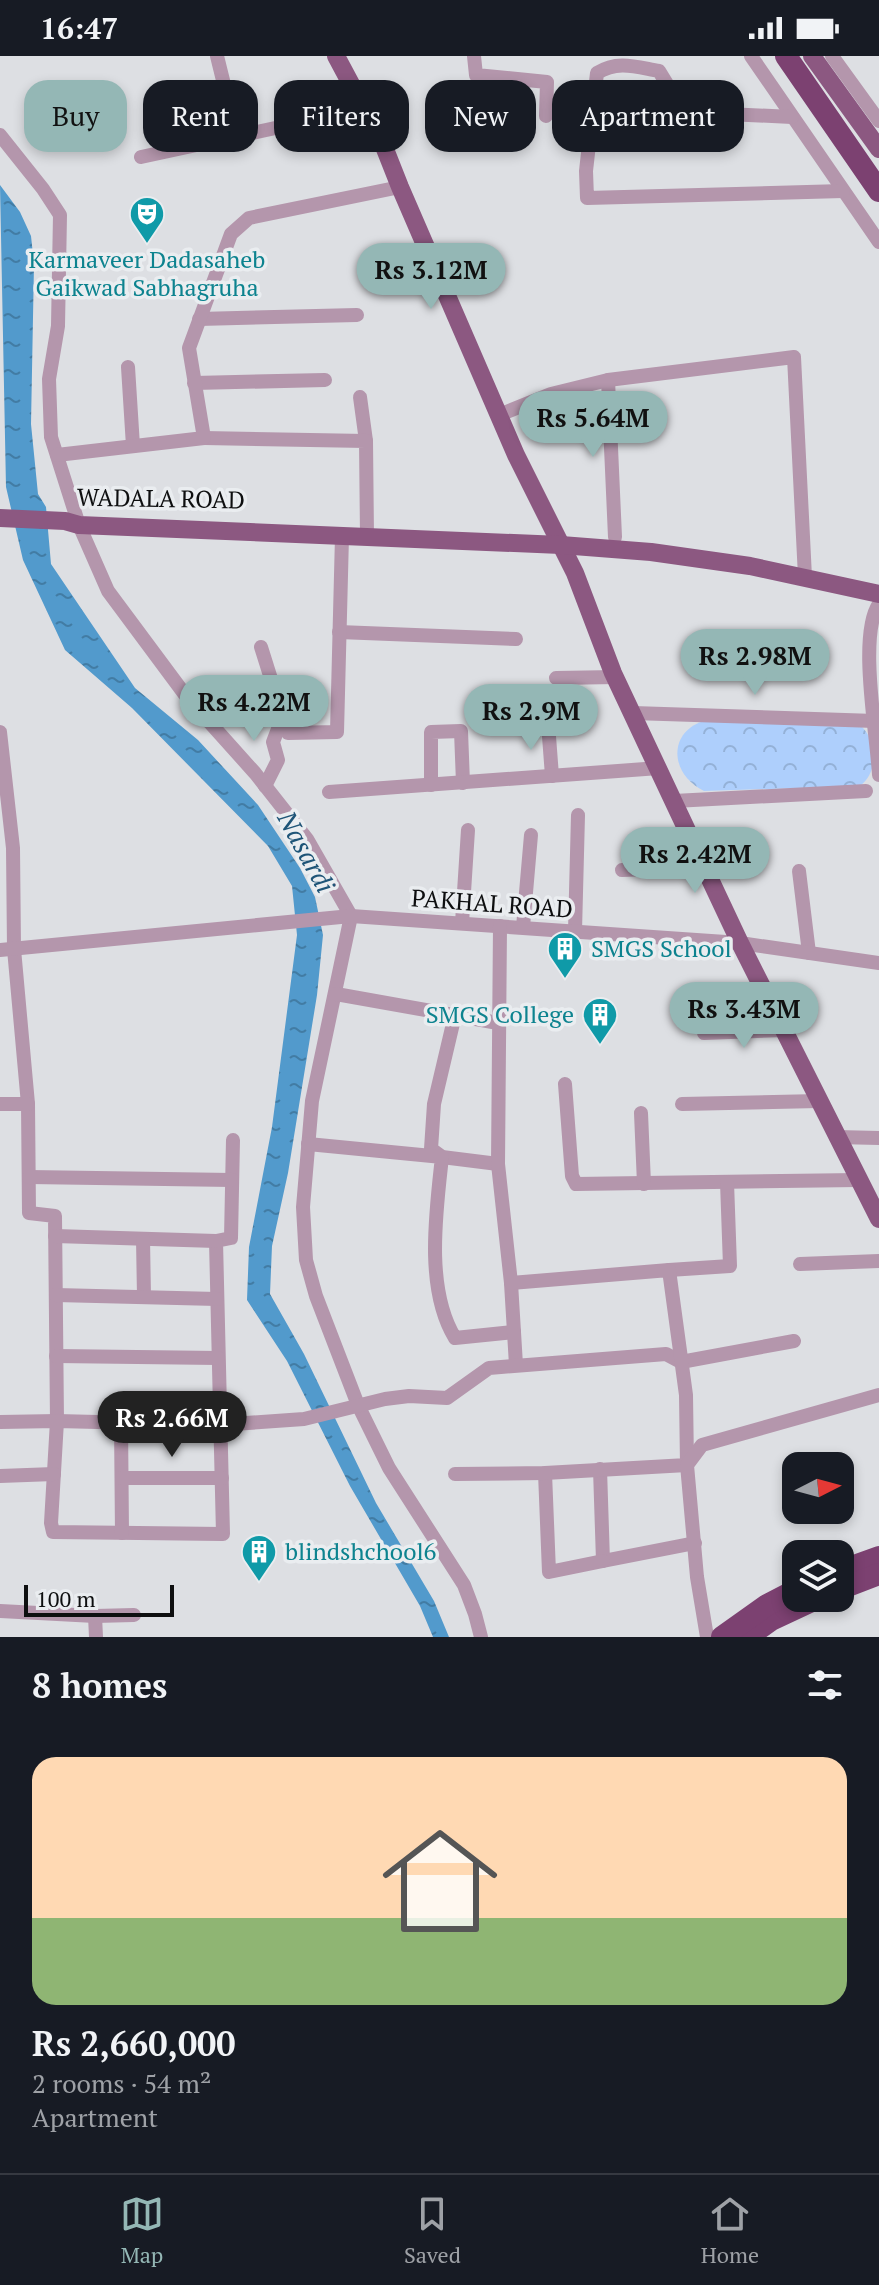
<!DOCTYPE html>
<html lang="en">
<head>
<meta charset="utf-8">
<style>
	body { margin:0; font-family:"PT Serif",serif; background:#20242c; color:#f1f3f6; height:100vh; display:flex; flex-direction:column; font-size:30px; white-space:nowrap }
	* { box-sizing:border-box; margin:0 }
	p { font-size:26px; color:#9ea1a6 }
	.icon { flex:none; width:44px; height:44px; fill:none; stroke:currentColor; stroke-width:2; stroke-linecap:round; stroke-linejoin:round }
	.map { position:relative; height:1581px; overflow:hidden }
	.drawer { display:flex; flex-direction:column; background:#171b24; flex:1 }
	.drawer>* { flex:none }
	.guide { position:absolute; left:24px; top:24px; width:832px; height:72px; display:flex; gap:16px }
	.needle { width:52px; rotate:84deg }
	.buttons { position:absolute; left:782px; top:1396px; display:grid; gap:16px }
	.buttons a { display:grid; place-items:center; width:72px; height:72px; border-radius:16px; background:#171b24; box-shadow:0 4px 12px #0003; font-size:40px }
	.scale { position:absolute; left:24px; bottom:20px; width:150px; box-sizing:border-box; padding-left:8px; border:4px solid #0e0f10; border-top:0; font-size:22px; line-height:28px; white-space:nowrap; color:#0e0f10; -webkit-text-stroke:6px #eaedf0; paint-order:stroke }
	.price { position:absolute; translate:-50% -68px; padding:0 18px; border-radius:28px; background:#94b7b5; color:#111; font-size:26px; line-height:52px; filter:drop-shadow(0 2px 4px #0008) }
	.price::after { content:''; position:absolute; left:50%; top:48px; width:24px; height:18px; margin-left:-12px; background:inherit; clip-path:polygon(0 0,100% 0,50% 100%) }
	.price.current { background:#222; color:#fff }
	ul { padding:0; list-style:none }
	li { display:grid; align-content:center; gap:16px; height:424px; padding:0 32px }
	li+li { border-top:2px solid #363941 }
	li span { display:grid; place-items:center; height:248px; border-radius:24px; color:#555 }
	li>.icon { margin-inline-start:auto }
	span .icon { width:144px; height:144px; fill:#fffc; stroke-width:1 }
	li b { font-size:34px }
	h2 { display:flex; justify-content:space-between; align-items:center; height:96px; padding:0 32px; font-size:34px }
	.chip { padding:0 28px; border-radius:24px; background:#171b24; box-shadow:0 4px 12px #0003; font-size:28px; line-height:72px }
	.chip.current { background:#94b7b5; color:#111 }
	.status { display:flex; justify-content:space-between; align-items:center; height:56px; padding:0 40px; background:#171b24; direction:ltr }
	.status svg { height:22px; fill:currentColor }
	.tab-bar { display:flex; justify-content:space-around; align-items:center; height:112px; border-top:2px solid #363941; background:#171b24; font-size:22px; color:#9ea1a6 }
	.tab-bar a { display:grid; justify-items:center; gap:4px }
	.tab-bar .current { color:#94b7b5 }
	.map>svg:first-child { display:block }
</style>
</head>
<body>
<div class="status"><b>16:47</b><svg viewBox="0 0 49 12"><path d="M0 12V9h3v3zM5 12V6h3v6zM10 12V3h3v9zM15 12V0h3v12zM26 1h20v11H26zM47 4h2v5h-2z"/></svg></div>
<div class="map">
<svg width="879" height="1581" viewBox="0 0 879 1581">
	<defs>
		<pattern id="park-crowns" width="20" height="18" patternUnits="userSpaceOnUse" patternTransform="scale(2)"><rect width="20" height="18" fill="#aecffc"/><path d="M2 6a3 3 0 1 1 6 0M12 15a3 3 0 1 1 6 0" fill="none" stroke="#94b1d7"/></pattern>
		<pattern id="water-ripples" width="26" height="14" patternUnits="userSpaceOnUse" patternTransform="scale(2)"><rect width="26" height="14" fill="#529acc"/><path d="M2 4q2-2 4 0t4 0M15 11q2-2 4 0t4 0" fill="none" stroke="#427ca4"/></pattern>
	</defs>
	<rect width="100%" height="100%" fill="#dddfe3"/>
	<path fill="url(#park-crowns)" d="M707,664L860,669C878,685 879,715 860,730L704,735C669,718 667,674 707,664Z"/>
	<polygon fill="url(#water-ripples)" points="0,129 20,156 31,180 34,208 31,368 38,438 46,451 51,508 135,632 198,684 258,749 300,812 315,841 323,879 317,939 288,1117 272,1190 270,1238 304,1298 376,1447 434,1545 449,1581 433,1581 420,1550 350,1430 287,1305 247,1244 249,1191 272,1071 297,879 292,830 268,790 132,652 65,594 23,504 6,431"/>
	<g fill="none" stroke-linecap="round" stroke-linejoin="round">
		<g stroke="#b496ac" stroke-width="14">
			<polyline points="217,0 237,81"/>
			<polyline points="474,0 476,19 547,26 546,60"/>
			<polyline points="751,0 879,186"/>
			<polyline points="832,0 879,65"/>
			<path d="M684,56L659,15C636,11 618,4 597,17L586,115L587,142L843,135"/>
			<polyline points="591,61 684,56 792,61"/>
			<polyline points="0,79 43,133 60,159 58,270 49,323 51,381 79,469 108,535 186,640 255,717 307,783 351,860 312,1045 303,1151 306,1204 316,1240 358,1349 389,1412 464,1529 475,1558 481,1581"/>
			<polyline points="141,101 363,53"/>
			<polyline points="199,263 357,259"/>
			<polyline points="128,311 133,390"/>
			<polyline points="608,324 615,481"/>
			<polyline points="194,327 325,324"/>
			<polyline points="360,341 366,385"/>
			<polyline points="499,359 551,338 608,324 794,301 805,521"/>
			<polyline points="204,382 366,385 367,480"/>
			<polyline points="57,399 204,382 189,292 231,178 249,162 400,131"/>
			<polyline points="339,576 516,583"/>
			<polyline points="261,591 288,677 337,676 342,480"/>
			<polyline points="556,622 616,621"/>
			<polyline points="633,657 875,665"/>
			<polyline points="548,667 552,720"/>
			<polyline points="0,676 13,792 14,893 28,1048 29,1157 55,1160 57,1365 51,1467 53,1476 223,1478 216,1185 231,1182 233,1084"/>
			<path d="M879,719C877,678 858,579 879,548"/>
			<polyline points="431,729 431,676 461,675 463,727"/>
			<polyline points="265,730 278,704 273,686 283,660"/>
			<polyline points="329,736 659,712"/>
			<polyline points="674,745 866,735"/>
			<polyline points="622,814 705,811"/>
			<polyline points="799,815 809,897"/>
			<polyline points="462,867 468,774"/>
			<polyline points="523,871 531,779"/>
			<polyline points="575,875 578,759"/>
			<polyline points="0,894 351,860 740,887 879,907"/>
			<polyline points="336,938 498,967"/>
			<polyline points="455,959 434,1048 431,1093 442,1101 498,1108"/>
			<polyline points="704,977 783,974"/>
			<polyline points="565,1028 572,1120 576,1128 858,1124"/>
			<polyline points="0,1048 28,1048"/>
			<polyline points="682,1048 819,1045"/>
			<polyline points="641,1057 644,1128"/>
			<polyline points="836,1081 879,1082"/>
			<path d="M308,1088L442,1101C436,1156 425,1233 455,1282L514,1276"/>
			<polyline points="29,1121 232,1124"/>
			<polyline points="55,1180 216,1185"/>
			<polyline points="143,1183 144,1241"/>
			<polyline points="800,1208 879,1205"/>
			<polyline points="669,1214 730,1210 727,1126"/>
			<polyline points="511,1227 516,1309"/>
			<polyline points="56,1239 217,1243"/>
			<polyline points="56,1300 218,1302"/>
			<polyline points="0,1366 57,1365 219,1369 304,1363 385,1343 409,1340 447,1342 489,1312 666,1298 681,1306 794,1285"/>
			<polyline points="121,1366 122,1477"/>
			<polyline points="600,1413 603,1505 695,1487"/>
			<polyline points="545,1417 549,1516 603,1505"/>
			<polyline points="455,1418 545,1417 687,1409 686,1339 669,1214 511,1227 498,1108 500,870"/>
			<polyline points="0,1420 54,1418"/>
			<polyline points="122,1422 222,1422"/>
			<polyline points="0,1555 95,1560 134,1559"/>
			<polyline points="95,1560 96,1581"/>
			<polyline points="707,1581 697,1521 687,1409 702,1389 879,1339"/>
		</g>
		<g stroke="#8c5881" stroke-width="18">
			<polyline points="336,0 383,88 400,131 516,399 575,517 613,617 740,887 879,1163"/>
			<polyline points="812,0 879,93"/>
			<polyline points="0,462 65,465 79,469 561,489 651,496 750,510 879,538"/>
		</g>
		<g stroke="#7c4171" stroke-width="22">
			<polyline points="786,0 879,135"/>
			<polyline points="840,1515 879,1501"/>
			<polyline points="840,1533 879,1518"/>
			<polyline points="749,1580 771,1564 818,1542"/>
			<polyline points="722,1581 767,1549 796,1534"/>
		</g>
	</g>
	<defs>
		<symbol id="theatre-pin" viewBox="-11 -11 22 30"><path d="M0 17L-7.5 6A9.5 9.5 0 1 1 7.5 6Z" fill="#0f9aa8" stroke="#eaedf0"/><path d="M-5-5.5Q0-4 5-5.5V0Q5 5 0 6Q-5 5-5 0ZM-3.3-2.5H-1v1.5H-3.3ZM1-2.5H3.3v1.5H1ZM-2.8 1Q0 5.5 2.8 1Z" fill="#fff"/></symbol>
		<symbol id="building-pin" viewBox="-11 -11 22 30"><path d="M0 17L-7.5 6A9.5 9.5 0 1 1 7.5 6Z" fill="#0f9aa8" stroke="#eaedf0"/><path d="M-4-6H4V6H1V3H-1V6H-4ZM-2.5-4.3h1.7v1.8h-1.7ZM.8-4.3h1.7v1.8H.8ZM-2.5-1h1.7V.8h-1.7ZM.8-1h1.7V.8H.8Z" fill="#fff"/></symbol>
	</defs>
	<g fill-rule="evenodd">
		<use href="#theatre-pin" x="127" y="138" width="40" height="54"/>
		<use href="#building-pin" x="545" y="873" width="40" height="54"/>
		<use href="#building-pin" x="580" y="939" width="40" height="54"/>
		<use href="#building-pin" x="239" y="1476" width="40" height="54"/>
	</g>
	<g text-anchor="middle" stroke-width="7" stroke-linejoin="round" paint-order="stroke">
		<g font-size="24" fill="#0d838f" stroke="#eaedf0" text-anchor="start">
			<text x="147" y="212" text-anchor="middle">Karmaveer Dadasaheb<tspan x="147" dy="28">Gaikwad Sabhagruha</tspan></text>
			<text x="591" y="901">SMGS School</text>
			<text x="574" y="967" text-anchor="end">SMGS College</text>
			<text x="285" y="1504">blindshchool6</text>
		</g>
		<g font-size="24" fill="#0e0f10" stroke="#eaedf0">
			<text transform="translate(161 443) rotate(1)" y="8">WADALA ROAD</text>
			<text transform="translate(492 848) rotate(4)" y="8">PAKHAL ROAD</text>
		</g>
		<g font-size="26" font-style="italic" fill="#1e5477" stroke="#eaedf0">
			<text transform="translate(306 796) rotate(61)" y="9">Nasardi</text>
		</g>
	</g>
</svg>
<div class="buttons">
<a><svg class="needle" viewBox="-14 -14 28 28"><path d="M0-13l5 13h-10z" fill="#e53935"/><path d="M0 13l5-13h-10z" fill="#9ea1a6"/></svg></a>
<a><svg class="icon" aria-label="layers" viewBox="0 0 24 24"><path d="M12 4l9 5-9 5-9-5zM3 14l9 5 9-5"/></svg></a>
</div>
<div class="scale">100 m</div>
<b class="price" style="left:431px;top:255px">Rs 3.12M</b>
<b class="price" style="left:593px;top:403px">Rs 5.64M</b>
<b class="price" style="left:755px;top:641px">Rs 2.98M</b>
<b class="price" style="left:254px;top:687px">Rs 4.22M</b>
<b class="price" style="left:531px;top:696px">Rs 2.9M</b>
<b class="price" style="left:695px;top:839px">Rs 2.42M</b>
<b class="price" style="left:744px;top:994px">Rs 3.43M</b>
<b class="price current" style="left:172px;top:1403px">Rs 2.66M</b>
<div class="guide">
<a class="chip current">Buy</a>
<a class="chip">Rent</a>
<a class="chip">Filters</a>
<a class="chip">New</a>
<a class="chip">Apartment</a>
</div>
</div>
<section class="drawer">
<h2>8 homes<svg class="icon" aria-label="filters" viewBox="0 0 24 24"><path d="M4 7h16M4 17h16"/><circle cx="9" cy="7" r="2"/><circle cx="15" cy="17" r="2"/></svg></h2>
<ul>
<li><span style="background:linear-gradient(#ffd9b3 65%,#8fb573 0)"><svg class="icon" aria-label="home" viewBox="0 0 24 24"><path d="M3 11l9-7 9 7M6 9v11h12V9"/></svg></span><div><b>Rs 2,660,000</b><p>2 rooms · 54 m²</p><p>Apartment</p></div></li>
</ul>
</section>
<nav class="tab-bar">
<a class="current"><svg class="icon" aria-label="map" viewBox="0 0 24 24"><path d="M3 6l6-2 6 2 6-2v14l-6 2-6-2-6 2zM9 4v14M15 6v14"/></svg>Map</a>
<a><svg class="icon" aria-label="saved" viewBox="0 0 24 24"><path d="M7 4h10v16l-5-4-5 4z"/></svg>Saved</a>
<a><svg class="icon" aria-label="home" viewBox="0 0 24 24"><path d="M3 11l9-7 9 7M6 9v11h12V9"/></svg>Home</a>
</nav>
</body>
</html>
